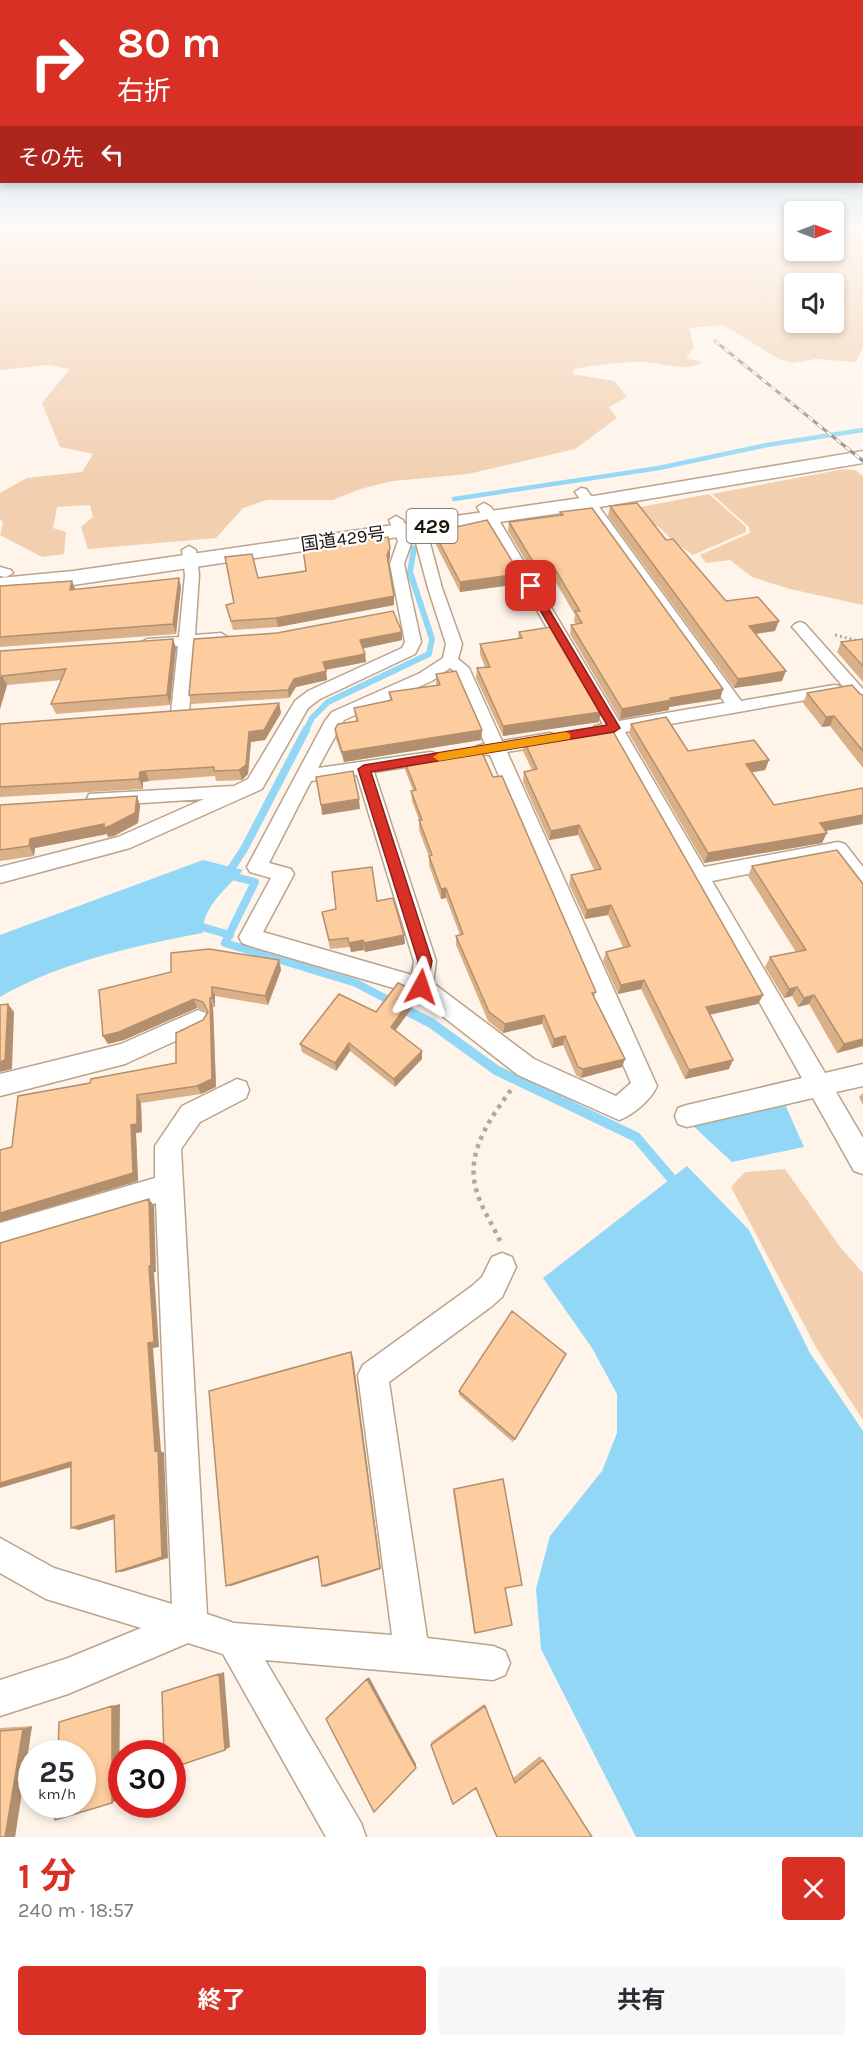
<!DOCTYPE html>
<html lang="ja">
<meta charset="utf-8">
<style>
body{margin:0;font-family:Karla,"Noto Sans JP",sans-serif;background:#f7f7f7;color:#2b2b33;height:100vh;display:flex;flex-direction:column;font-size:22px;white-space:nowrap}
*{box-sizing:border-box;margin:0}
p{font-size:20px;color:#7c7c81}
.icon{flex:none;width:33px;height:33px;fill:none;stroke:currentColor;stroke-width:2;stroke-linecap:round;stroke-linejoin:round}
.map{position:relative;height:1837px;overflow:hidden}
.drawer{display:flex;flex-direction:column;background:#fff;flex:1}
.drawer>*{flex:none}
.top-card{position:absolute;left:0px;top:0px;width:864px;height:183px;box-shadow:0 3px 9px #0003;background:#d93025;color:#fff;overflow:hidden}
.needle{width:39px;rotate:90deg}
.buttons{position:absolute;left:784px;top:201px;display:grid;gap:12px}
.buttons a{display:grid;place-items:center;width:60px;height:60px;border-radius:6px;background:#fff;box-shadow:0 3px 9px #0003;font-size:30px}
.speed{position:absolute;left:18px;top:1740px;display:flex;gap:12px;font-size:30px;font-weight:700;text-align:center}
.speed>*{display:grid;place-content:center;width:78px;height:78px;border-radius:50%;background:#fff;box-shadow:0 3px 9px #0003;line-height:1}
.speed small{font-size:15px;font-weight:400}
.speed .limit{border:9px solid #d22;background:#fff;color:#111}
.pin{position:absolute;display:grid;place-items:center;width:51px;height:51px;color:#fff;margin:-26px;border-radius:12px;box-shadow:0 3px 9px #0006}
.me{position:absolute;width:66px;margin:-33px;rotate:5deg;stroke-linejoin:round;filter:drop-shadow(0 0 4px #0008)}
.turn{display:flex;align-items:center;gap:21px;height:126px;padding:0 18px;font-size:27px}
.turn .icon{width:78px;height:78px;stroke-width:2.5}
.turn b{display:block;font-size:42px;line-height:51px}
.then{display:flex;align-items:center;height:57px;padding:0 18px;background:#0003;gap:12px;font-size:22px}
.round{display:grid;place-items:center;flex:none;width:63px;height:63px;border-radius:6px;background:#f7f7f7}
.head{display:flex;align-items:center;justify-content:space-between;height:102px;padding:0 18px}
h1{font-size:36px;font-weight:700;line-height:45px;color:#d93025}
.action{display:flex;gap:12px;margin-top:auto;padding:12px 18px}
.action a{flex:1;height:69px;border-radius:6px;background:#d93025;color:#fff;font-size:24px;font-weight:700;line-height:69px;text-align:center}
.action a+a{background:#f7f7f7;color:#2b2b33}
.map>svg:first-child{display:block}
</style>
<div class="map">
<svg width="863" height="1837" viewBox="0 0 863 1837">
<rect width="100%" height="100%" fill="#fef4ea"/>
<path fill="#f1cfaf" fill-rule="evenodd" d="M0,226H795V250H834V226H863V347L856,362L815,359L793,363L779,359L723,325L689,328L694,348L686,358L703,362C684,373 661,362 640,362C618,362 596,365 574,369L573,374L614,381L627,397L609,407L617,418L575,449L468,474L393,481L360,489L333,500H267L243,508L216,538L88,549L81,527L93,517L90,505L57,507L53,528L66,532L64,554L42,557L0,535L3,522L0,519V493L27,478L82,472L93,454L60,447L42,403L70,369L48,365L0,370ZM795,284H834V322H795Z
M844,469L855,470L863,476V605L790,589L752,577L730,560L706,563L700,555L750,533L749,527L712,494Z
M709,494L746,527V532L693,555L674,542L658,526H650L635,508Z
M785,1169L840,1247L863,1273V1420L817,1349L731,1187L745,1172Z"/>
<path fill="#92d8f6" d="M203,860L243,870C226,889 202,907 203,933C137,945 58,963 0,997V935Z
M784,1102L804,1147L732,1162L692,1125Z
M687,1166L749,1230L810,1353L863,1431V1837H636L541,1649L536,1589L550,1536L602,1471L617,1433V1394L592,1348L543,1278Z"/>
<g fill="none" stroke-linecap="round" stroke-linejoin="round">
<path stroke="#92d8f6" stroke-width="4.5" d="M454,499L659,468L767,445L863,430"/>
<path stroke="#92d8f6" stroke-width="6" d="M305,732L312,718L328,702L429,654L432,639L410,572L414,548"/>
<path stroke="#92d8f6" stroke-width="8" d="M227,875L244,849L306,730
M228,875L255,882L225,943L356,983L405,1009
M192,924L230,935"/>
<path stroke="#92d8f6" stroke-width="10" d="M402,1008L431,1023L496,1070L636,1137L677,1185"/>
<defs>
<path id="minor" d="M581,488L586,489L741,701L834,685L840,686L842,690L840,694L834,695L625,732L704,867L838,842L845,844L863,867V890L856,887L833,857L712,881L825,1073L863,1064V1086L836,1092L863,1138V1174L854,1171L813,1098L687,1127L678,1124L675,1116L678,1108L687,1105L802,1078L609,734H595L592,730L595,726L603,724L477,507L484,503L491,507L619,721L725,703L575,492Z
M416,513L423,517L442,588L462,644L458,659L469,668L502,741L550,733L556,735L559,739L556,743L550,745L507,752L657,1086C651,1100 633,1115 619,1120L518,1075L414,994L250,946L242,943L239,937L271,878L250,872L247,867L325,721L332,712L420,673L443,658L446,644L428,588L409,517ZM450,668L454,671L485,744L477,746L474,750L477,754L490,755L631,1083L616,1096L534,1059L433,983L436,961L374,772L437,762L440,758L437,754L431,752L318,768L344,720L432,681ZM357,775L414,961L412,975L263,932L294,874L291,869L269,863L311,781Z
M396,516L403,520L412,541L404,564L421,642L415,654L320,699L308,708L262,789L130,848L0,883V867L118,837L204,799L96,806L89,804L87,799L89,794L234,786L248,779L295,701L308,691L402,648L405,642L390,564L398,541L389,520Z
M189,546L196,550L199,575L195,635L221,633L229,638L221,643L194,645L189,713L186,717H174L171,713L178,646L147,649L139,644L147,639L179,637L185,575L182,550Z
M0,567L11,570L13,573L6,577L0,576Z
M800,622L805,624L863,689V704L857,703L795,630L792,627L795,624Z
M198,1010L206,1013L209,1020L206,1027L125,1064L0,1096V1074L121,1044Z
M237,1079L246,1082L249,1090L246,1098L200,1122L181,1149L207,1614L234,1623L392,1635L358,1375L363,1365L472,1286L482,1277L492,1257L502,1253L512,1257L516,1267L502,1297L492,1306L389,1382L427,1638L493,1646L505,1651L510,1663L505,1675L493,1680L265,1660L361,1823L366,1837H326L223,1654L188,1643L68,1694L0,1716V1680L68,1658L141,1628L46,1599L0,1573V1538L54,1568L172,1604L156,1203L0,1249V1223L155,1178V1146L182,1106Z"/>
<path id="trunk" d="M863,451V463L588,509L73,585L0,592V578L73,571L588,497Z"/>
</defs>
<use href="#minor" stroke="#bba38c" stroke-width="3"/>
<use href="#trunk" stroke="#bba38c" stroke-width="3"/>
<path stroke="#b1a89e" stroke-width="3" stroke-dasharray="2 3" stroke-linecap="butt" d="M835,635L863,642"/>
<path stroke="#b1a89e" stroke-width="4.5" stroke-dasharray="4 5" stroke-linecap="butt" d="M500,1241C492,1223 479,1205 475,1185C467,1148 493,1115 513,1087"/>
<use href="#minor" fill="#fff" fill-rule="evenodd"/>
<use href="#trunk" fill="#fff" fill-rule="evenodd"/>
<defs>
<path id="rail" d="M715,341L863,461"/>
</defs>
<use href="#rail" stroke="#91877e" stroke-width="3"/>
<use href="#rail" stroke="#fff" stroke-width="2" stroke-dasharray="6" stroke-linecap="butt"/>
</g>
<path fill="#dab089" d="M610,506L666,540L726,601L775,631L756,634L782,681L734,688L608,516Z
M560,512L723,689L720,699L669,707V710L620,719L570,634L571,625L576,624L574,621L575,615L554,579L538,581L508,531L509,522L560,516Z
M434,532L519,584L460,592L434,541Z
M390,548V557L388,562L394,596V605L278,627L233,630L226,605L234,603L258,578L306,571Z
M0,586L75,589L181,587L176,634L0,647Z
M519,632L601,712L599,722L503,736L476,678L477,668L485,667L480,654V644L518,639Z
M277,633L402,640L363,648L366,662L326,670L327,680L296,687L289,698L191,704L189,695Z
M173,639L176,648L170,705L56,714L51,704L62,680L7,685L0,709V651Z
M863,639V682L837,652L841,642Z
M436,674L482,730L481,740L344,762L336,739L335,729L356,721L354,708L390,700L389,692L436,685Z
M807,693L863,695V768L830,726L822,727L803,703Z
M279,703L281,713L265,740L251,742L248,774L242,780L216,781L215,776L149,781L143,782V789L0,797V724Z
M631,724L688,751L769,760L765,770L751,772L774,805L863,788V825L862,824L825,831L822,843L704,863L629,734Z
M524,741L763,995L758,1004L710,1015L729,1069L685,1079L641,989L618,994L603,961L606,952L623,947L608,915L585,919L569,884L571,875L594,870L578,835L549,840L523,782L524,772L532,770L523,751Z
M404,760L596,992L594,997L625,1059L622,1067L581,1078L576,1075L563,1045L552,1048L542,1024L503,1033L488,1021L456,945V936L460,935L446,898L441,899L429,865V857L419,830V820L412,801L411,791L413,790L405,770Z
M137,796L140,806L138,823L114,836L108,837L107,834L35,848L34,856L0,861V805Z
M752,866L863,884V1046L837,1053L809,1004L798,1007L792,996L784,998L765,967L770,957L796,952L748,876Z
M377,901L404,935L405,944L365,952L364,950L351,952L350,947L330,949L322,912Z
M279,960L281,970L268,1005L215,996V1007H213L216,1087L201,1094L141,1103L142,1132L136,1133L138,1181L0,1222V1150L12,1147L90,1083L176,1063L203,1020L207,1012V1011L197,1008L124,1040L108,1044L103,1036L99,990Z
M418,1000L395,1030L422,1059L395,1087L350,1051L336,1071L302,1052L300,1044L376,1012Z
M863,1093V1105L859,1097Z
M566,1354L513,1442L459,1395V1391Z
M454,1489L505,1588L475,1633L474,1632L453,1491Z
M484,1704L513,1778L540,1756L592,1837L476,1788L431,1745V1742Z
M32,1726L15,1837H0V1728Z"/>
<path fill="#b2906f" d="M390,548V557L388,564L387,555Z
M555,569L554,579L538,581L539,572Z
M520,574L519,584L460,592V582Z
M179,578L181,587L176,634L173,624Z
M72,581L76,591L70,590Z
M394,596V605L278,627L276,618Z
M779,621L775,631L746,635L749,626Z
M402,632V640L361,649L360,640Z
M173,639L176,648L170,705L167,695Z
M365,654L366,662L324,670L323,662Z
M326,671L327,680L296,687L289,698L288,690L294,679Z
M786,671L782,681L734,688L738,679Z
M2,676L7,685L0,709V683Z
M723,689L720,699L669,707V710L620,719L622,709L670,698Z
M279,703L281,713L265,740L251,742L248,774L242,780L239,770L249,732Z
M601,712L599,722L503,736V726Z
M834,716L830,726L822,727L826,717Z
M482,730L481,740L344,762L342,752Z
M769,760L765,770L742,774L746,764Z
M146,771L149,781L143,782V789L139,779L140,772Z
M137,796L140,806L138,823L114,836L108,837L107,834L35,848L34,856L29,846L30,839Z
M359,799L360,809L322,815L321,805Z
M863,815L862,824L815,833L820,823Z
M579,825L578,835L549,840L551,831Z
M827,833L822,843L704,863L708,853Z
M446,888V898L441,899V889Z
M611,905L608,915L585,919L587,910Z
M404,935L405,944L365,952L364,943Z
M363,940L364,950L351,952L349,943Z
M279,960L281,970L268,1005L265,996Z
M644,980L641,989L618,994L621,985Z
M212,987L215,996V1007L212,998Z
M797,987L792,996L784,998L789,989Z
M417,991L418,1000L392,1035L391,1027Z
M763,995L758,1004L702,1016L706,1007Z
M814,995L809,1004L798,1007L804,998Z
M210,998L213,1007L216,1087L201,1094L197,1086Z
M194,999L197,1008L124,1040L108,1044L103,1036Z
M8,1004L14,1012L12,1069L0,1072V1062Z
M544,1015L542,1024L503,1033L505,1024Z
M565,1036L563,1045L552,1048L554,1039Z
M863,1039V1046L837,1053L844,1044Z
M349,1043L350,1051L336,1071L335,1063Z
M422,1051V1059L395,1087L394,1079Z
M625,1059L622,1067L581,1078L583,1069Z
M733,1060L729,1069L685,1079L689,1070Z
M137,1095L141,1103L142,1132L136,1133L138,1181L0,1222V1213L131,1125Z
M149,1199L154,1206L156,1272H154L159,1347L153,1348L161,1451L164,1453L168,1558L122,1572H116L155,1451L148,1343Z
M351,1352L353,1357L381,1569L325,1587L322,1586Z
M71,1462L78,1465L0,1488V1483Z
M114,1515L121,1517L79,1530L71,1528Z
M318,1556L320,1557L231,1586H226Z
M224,1672L230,1747L225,1750L219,1674Z
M369,1677L416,1764V1768L367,1679Z
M120,1704L119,1798L112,1803V1706Z
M32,1726L15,1837H5L23,1729Z"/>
<path fill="#fecd9f" stroke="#b2906f" stroke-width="1.5" d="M637,503L666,540L673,539L726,601L758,597L779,621L749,626L786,671L738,679L610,506Z
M592,508L723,689L670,698L671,700L622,709L571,625L582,623L575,611H580L555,569L539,572L509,522L563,515L560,512Z
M487,520L520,574L460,582L434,532Z
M388,537L390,548L387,555L394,596L276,618L231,621L226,605L234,603L225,557L252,554L258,578L306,571L303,549Z
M179,578L173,624L0,637V586L72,581L70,590Z
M393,611L402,632L360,640L365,654L323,662L326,671L294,679L288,690L189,695L194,639L277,633Z
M551,627L601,712L503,726L477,668L490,667L480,644L522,638L519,632Z
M173,639L167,695L51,704L66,669L2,676L0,683V651Z
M863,639V666L841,642Z
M456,671L482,730L342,752L335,729L338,724L358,721L354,708L392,700L389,692L440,685L436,674Z
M852,685L860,694L863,695V751L834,716L826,717L807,693Z
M279,703L264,730L249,732L246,765L239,770L214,771V767L146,771L140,772L139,779L0,787V724Z
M666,717L688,751L754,740L769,760L746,764L774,805L863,788V815L820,823L827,833L708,853L631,724Z
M610,726L763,995L706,1007L733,1060L689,1070L644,980L621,985L606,952L630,946L611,905L587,910L571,875L601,869L579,825L551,831L524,772L537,769L524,741Z
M480,748L493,777L502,776L596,992L592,993L625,1059L583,1069L578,1067L565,1036L554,1039L544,1015L505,1024L489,1012L456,936L463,934L446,888L441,889L429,856L432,855L419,820H422L411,791L416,790L404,760Z
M353,771L359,799L321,805L316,777Z
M137,796L135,813L110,826L104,828V824L30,839L29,846L0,850V805Z
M837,850L863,884V1039L844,1044L814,995L804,998L797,987L789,989L770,957L806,950L752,866Z
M372,867L377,901L393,898L404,935L364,943L363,940L349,943L348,938L329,940L322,912L336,909L332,872Z
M209,949L279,960L265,996L212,987V998H210L212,1079L197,1086L137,1095V1124L131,1125L133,1173L0,1213V1150L12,1147L18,1096L90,1083L91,1079L176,1063V1033L203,1020L208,1012L203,1002L194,999L119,1032L103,1036L99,990L171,972V953Z
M398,983L417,991L391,1027L422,1051L394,1079L349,1043L335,1063L300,1044L339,994L376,1012Z
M8,1004L5,1060L0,1062V1005Z
M149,1199L151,1266H149L154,1342L148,1343L155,1451L158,1450L162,1557L116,1572L114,1515L71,1528V1462L0,1483V1243Z
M512,1311L566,1354L515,1439L459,1391Z
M351,1352L380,1568L322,1586L318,1556L226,1586L209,1391Z
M503,1479L522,1585L505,1588L512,1625L475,1633L454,1489Z
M219,1674L225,1750L172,1768V1754H164L162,1692Z
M367,1679L416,1768L374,1812L326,1719Z
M112,1706V1803L55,1820L56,1804H82V1754H58L59,1722Z
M485,1706L515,1783L543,1760L592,1837H497L476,1788L453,1804L431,1745Z
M23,1729L5,1837H0V1731Z"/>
<linearGradient id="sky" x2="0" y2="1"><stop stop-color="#85c2ee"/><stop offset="0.47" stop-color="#fffaf6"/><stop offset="1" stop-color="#fffaf6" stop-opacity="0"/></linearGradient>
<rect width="863" height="483" fill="url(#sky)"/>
<path fill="#d93025" stroke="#8d1f18" stroke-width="1.5" d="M531,583L535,586L620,728L614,732L371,772L432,961L426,991H416L414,987L418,961L358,769L364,765L607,725L526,586Z"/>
<path fill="#f59e0b" d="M566,732L570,734V739L439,761L433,757L439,753Z"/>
<g text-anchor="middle" stroke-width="4.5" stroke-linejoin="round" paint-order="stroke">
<g font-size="18" fill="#1d140c" stroke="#fff">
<text transform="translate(343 539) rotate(-8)" y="6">国道429号</text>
</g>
<rect fill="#fff" stroke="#615a55" stroke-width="1.5" x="406.5" y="509" width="51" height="34" rx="4.5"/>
<g font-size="20" font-weight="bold" fill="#1d140c">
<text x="432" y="533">429</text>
</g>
</g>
</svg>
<div class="buttons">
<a><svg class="needle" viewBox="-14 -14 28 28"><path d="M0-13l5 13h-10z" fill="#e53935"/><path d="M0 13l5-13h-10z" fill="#7c7c81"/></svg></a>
<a><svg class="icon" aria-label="sound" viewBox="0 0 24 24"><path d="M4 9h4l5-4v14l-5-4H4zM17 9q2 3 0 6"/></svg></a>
</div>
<div class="speed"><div>25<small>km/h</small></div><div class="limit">30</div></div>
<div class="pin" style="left:531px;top:586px;background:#d93025"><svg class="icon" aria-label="arrive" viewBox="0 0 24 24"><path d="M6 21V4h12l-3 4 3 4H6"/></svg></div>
<svg class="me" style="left:421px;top:987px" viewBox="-20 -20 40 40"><path d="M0-17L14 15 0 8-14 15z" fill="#d93025" stroke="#fff" stroke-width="4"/></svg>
<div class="top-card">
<div class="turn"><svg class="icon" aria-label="right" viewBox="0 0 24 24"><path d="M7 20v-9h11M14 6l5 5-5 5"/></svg><div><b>80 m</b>右折</div></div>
<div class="then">その先<svg class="icon" aria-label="left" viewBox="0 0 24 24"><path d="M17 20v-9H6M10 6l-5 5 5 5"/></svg></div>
</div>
</div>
<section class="drawer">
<div class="head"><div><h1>1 分</h1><p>240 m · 18:57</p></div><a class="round" style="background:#d93025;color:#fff"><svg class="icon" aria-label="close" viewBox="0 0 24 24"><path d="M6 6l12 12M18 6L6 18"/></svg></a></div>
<div class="action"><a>終了</a><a>共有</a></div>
</section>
